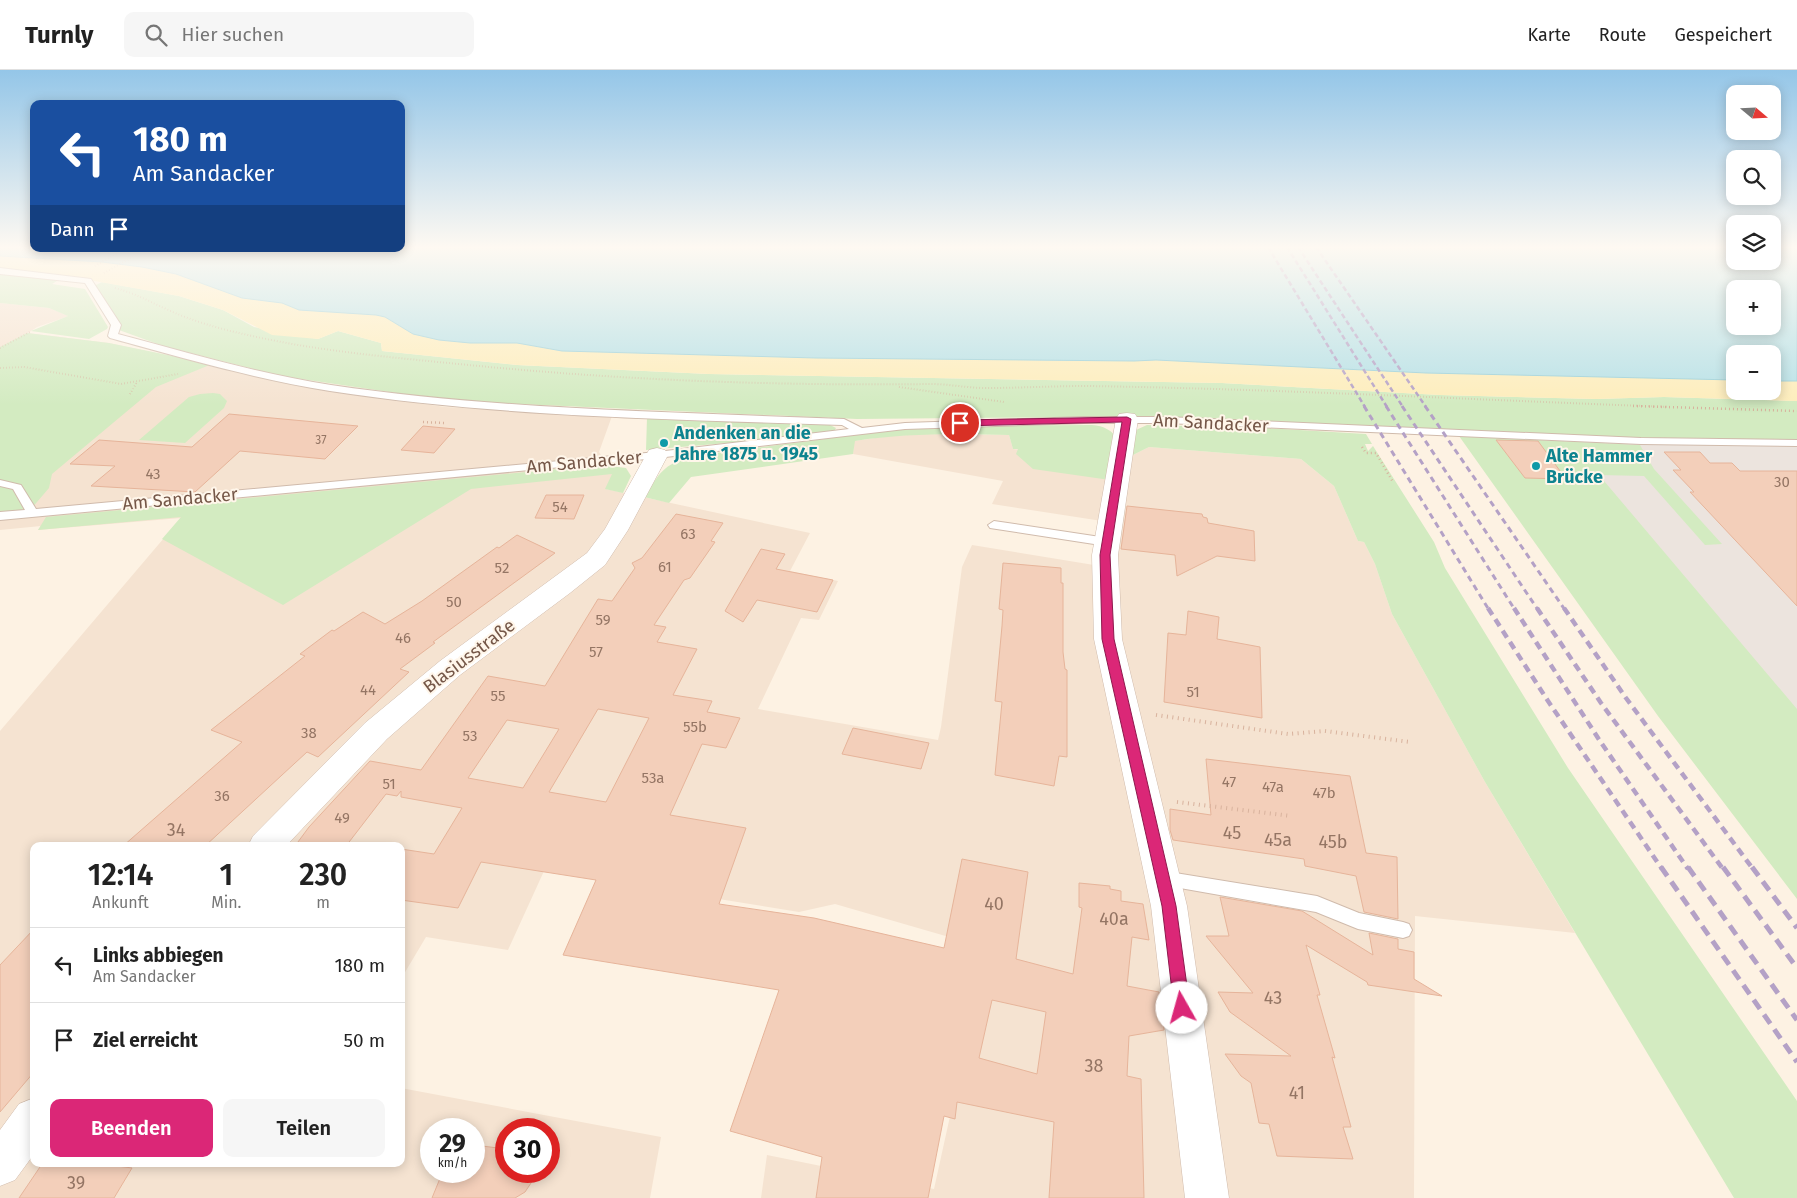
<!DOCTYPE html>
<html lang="de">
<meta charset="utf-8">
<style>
body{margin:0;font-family:"Fira Sans",sans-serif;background:#f6f6f6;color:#222;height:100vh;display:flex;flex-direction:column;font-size:19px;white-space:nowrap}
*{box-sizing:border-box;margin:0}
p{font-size:16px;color:#767676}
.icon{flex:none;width:28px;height:28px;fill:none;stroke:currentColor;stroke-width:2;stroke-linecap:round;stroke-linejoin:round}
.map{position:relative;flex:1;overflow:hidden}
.panel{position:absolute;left:30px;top:772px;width:375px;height:325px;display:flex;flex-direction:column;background:#fff;border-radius:10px;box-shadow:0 2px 12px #0003}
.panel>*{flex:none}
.hud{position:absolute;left:30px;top:30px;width:375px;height:152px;border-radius:10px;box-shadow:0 2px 12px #0003;background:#1a4fa0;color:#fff;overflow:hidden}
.needle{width:32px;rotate:109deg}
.controls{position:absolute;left:1726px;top:15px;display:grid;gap:10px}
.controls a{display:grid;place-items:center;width:55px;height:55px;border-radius:10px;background:#fff;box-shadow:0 2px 12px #0003;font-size:25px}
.speed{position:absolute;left:420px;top:1048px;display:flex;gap:10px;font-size:25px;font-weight:700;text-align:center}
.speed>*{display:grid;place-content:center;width:65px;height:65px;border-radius:50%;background:#fff;box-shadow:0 2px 12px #0003;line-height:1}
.speed small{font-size:12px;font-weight:400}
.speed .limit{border:8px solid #d22;background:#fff;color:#111}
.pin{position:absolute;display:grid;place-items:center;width:42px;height:42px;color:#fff;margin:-21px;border:2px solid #fff;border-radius:50%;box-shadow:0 1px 5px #0007}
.me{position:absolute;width:55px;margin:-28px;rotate:353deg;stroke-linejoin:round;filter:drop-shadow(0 0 4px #0008)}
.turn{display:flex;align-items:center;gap:18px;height:105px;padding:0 20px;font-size:22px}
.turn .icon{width:65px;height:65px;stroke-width:2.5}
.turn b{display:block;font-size:35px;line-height:42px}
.then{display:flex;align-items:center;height:48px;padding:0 20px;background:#0003;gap:10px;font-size:19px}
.eta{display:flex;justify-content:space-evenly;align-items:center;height:85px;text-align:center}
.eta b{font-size:30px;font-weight:600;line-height:35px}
.cta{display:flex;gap:10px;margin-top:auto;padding:10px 20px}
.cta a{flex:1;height:58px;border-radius:10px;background:#db2777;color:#fff;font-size:20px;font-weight:600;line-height:58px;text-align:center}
.cta a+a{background:#f6f6f6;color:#222}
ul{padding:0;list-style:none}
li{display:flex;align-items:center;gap:15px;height:75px;padding:0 20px;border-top:1px solid #e0e0e0}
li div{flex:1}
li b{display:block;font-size:19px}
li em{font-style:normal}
header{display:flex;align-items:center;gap:30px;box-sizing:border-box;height:70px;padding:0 25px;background:#fff;border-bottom:1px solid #e0e0e0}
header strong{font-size:24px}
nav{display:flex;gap:28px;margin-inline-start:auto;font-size:18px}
.search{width:350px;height:45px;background:#f6f6f6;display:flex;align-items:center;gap:12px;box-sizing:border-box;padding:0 18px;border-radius:10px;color:#767676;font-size:19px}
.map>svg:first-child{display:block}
</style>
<header>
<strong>Turnly</strong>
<div class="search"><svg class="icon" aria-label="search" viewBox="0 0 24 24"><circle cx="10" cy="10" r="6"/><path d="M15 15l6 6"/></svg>Hier suchen</div>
<nav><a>Karte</a><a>Route</a><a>Gespeichert</a></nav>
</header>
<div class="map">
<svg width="1797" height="1128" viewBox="0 0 1797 1128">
<rect width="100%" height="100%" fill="#fdf2e3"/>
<path fill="#f5e3d1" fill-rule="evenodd" d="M0,233L49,238L69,246L37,257L28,263L109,273L327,320L445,337L612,346L599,382L613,404L606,419L810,463L790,501L838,511L819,550L801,548L758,639L938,670L941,657L962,497L972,475L1094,495L1102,451L992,434L1003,411L853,384L854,371L890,366L925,364L1009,365L1013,379L1127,388L1149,377L1301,389L1334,416L1358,471L1364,472L1375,494L1392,544L1485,712L1575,863L1415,846L1414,1128H761L767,1085L934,1119L987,878L835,834L799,842L544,801L508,880L426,867L401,909V776H34V1094H401V1018L661,1067L650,1128H0V661L181,448L38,460L41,456L0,460ZM431,1059H474V1101H431ZM506,1059H549V1101H506Z"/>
<path fill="#ece4de" d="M1567,371L1797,374V646Z"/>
<path fill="#d3ebc1" d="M0,203L48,208L57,211L52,214L85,219L108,257L107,259L89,269L31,261L68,246L49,238L0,233Z
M102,212L179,226L223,240L254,257L318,269L338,261L381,273L382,281L517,295L709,304L1222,313L1440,325L1596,329L1664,327L1797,331V372L1640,370L1365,358L1161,346L857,349L450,331L281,306L163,276L119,260L94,216Z
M27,263L109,273L212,294L156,317L52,404L49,418L31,439L0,442V277Z
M213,323L220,324L227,331L224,338L185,373L139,370L189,327L200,324Z
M647,348L828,354L836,358L833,363L829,364L646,380Z
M1092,355C1104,356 1112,360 1118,370L1110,410L1033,399L1016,384L1018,379H1013L1009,365C957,364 906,363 855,371L853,384L691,407L669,433L644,427C660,403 662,395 692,386L887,361L945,356Z
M1147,355L1266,358L1366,364L1372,374H1365L1368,381L1373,376L1434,472L1445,498L1568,698L1797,1031V1128H1734L1485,712L1392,544L1375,494L1364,472L1358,471L1334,416L1301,389L1149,377L1127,388L1136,360Z
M1459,366L1640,375L1654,399L1722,474L1705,475L1644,406L1599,405L1797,639V829L1658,646Z
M601,395L626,398L631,406L623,423L605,419L612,404L471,419L283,535L162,469L181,447L38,460L46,447Z"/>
<path fill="#fdedbc" d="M0,186L102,192L142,197L176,204L242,228L282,233L299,240L376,245L385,247L413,264L439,270L470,273H517L562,281L816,288L1134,291L1156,290L1426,303L1735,310V321H1772L1773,311H1797V331L1664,327L1596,329L1440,325L1222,313L709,304L517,295L382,281L381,273L338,261L318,269L272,265L223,240L179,226L83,209L0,200Z"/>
<path fill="#b7e1e7" stroke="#9dd1d9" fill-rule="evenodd" d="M0,177H34V179H401V177H1735V191H1772L1773,177H1797V311H1773L1772,284H1735V310L1426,303L1156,290L1134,291L816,288L562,281L517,273H470L439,270L413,264L385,247L376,245L299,240L282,233L242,228L176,204L142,197L102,192L0,186ZM1735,219H1772V256H1735Z"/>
<path fill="#f3cfba" stroke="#e6b49a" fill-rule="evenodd" d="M229,344L358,356L325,389L240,381L195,422L91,416L115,396L70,394L99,370L192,377Z
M423,356L455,359L434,383L401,380Z
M1496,370L1538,371L1566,409L1525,408Z
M1664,382H1700L1710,393H1732L1740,401H1797V536L1690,422H1694L1673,400H1681Z
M546,425H584L574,449L535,448Z
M1127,436L1202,444L1203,447L1207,448L1208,453L1254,461L1255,491L1217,486L1177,506L1175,485L1121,479Z
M676,444L723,453L711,471L715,472L690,508L684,510L654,555L666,557L657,572L697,579L673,625L712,631L707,642L740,648L726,678L702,674L670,745L746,758L719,834L814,848L944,878L962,789L1028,802L1016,889L1073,904L1082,838L1079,837V813L1110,816V819L1121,821V831L1143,834L1149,870L1132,867L1127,916L1159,922L1164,960L1129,966L1127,1006L1141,1009L1144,1128H1049L1054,1052L957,1032L955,1049L944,1046L928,1128H816L822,1087L730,1061L779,920L563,885L596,810L481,792L458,838L401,830V779L434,784L462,738L401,727V721L397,726L386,724L346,776H295L309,757L370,691L421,700L488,606L545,616L598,529L612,531L635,498L632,493L642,488ZM598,639L649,648L606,732L549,722ZM507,650L559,659L523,718L468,708ZM992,930L1046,942L1037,1004L979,988Z
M517,465L555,483L433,572L435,573L400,599L409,602L318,687L307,682L205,776H123L242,672L211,660L305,586L300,584L332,560L334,561L363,542L385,554L422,531L497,477L499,478Z
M761,479L785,484L776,499L833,510L817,542L757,530L743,552L725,541Z
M1003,493L1061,498V513H1063V582L1065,599L1067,600V687L1059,686L1054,716L995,705L1002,632L995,631L1002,556L1003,540L999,539Z
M1188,541L1219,547L1217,569L1260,577L1262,648L1164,632L1168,563L1186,565Z
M853,658L929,673L921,699L842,684Z
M1206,689L1350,706L1366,783L1397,787L1398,849L1364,842L1356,806L1305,796L1304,789L1173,770L1170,760V739L1211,745Z
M1220,827L1302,841L1373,885L1369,863L1398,869V879L1414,882V909L1442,926L1368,915L1367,912L1306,875L1320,925H1317L1335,988L1332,987L1351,1057H1343L1353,1089L1277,1086L1269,1054L1259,1053L1251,1013L1241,1006L1225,984L1291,986L1230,942L1218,922L1253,923L1206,866H1229Z
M34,859V1002L0,1042V895Z
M474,1075L506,1079V1101H539L525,1122L515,1128H432L443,1101H474Z
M42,1094H103L132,1098L114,1128H19Z"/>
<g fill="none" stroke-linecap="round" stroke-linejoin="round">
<defs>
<path id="lane" d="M0,198L91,209L121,255L118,264C189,283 259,304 331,315C501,340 673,342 844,349L862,358L905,353L1084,347H1166L1641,368L1797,370V376L1641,374L1166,353H1084L905,359L657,388L0,450V442L25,440L13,419L0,416V410L21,415L36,439L657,382L849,359L842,355C671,349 499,347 330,321C255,309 183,288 110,268L108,266L111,255L85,213L0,204Z
M994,451L1107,468L1113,472L1107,476L990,458L988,455Z
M1163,801L1317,826L1359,843L1403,852L1409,854L1412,860L1409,866L1403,868L1358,859L1316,842L1163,815L1157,813L1154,808L1157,803Z"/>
<path id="street" d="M1127,343L1135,344L1138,349L1118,485L1122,569L1187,836L1229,1128H1185L1151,836L1094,569L1092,485L1116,349L1119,344Z
M657,378L665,380L668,385L628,460L605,495L570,523L460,605L387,669L286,776H248L253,766L365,653L440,591L587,483L605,459L646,385L649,380Z
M34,1028V1084L15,1110L0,1116V1060L19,1034Z"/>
</defs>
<use href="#lane" stroke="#d0bbac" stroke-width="2"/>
<use href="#street" stroke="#d0bbac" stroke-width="1"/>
<path stroke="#d8b29d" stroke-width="2" stroke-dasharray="0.5 2.5" stroke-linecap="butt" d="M95,196L118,183
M104,203L136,185
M115,218C137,224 146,230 166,239C192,251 220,259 248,265C317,281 388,287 459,294C615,310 773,316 931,314C949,314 967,318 986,318C1020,318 1054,316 1088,316C1283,319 1477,330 1671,337
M0,278L30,262
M0,298L24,297L121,314L178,304
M899,317L1004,332
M130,324L137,312"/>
<path stroke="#d8b29d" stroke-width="2.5" stroke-dasharray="1 3" stroke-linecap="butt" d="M1633,336L1797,341
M423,352L444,353
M1362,377L1366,383H1376L1393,412"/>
<path stroke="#d8b29d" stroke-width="4" stroke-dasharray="1 4.5" stroke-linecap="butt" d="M1156,645L1288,664L1325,661L1410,672
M1177,732L1291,746"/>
<use href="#lane" fill="#fff" fill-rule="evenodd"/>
<use href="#street" fill="#fff" fill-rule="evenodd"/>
<path stroke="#b4a1c6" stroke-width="2.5" stroke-dasharray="5 3" stroke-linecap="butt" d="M1268,177L1365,337
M1287,177L1387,337
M1298,177L1403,337
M1316,177L1426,337"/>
<path stroke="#b4a1c6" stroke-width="3" stroke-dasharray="6 4.5" stroke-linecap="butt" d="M1364,336L1489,540
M1386,336L1515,540
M1402,336L1538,540
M1425,336L1565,540"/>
<path stroke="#b4a1c6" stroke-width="4.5" stroke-dasharray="8 5.5" stroke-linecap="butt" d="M1488,538L1548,631L1662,799
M1514,538L1600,671L1688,799
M1537,538L1601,633L1723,799
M1564,538L1626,628L1753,799"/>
<path stroke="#b4a1c6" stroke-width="5" stroke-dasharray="11 7" stroke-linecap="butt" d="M1661,797L1797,992
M1688,797L1797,950
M1723,797L1797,898
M1752,797L1797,858"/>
</g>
<linearGradient id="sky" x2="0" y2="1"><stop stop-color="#94c6e8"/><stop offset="0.53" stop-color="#fef9f2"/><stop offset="1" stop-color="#fef9f2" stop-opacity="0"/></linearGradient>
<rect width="1797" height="335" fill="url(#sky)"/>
<path fill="#db2777" stroke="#8e194d" d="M1127,347L1131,349L1110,485L1114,569L1176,836L1190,938L1188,944L1182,946L1177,944L1174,938L1162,836L1102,569L1100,485L1122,352L960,356L955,353L960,350Z"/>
<g fill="#0f9aa8" stroke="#fff6ea" stroke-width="2">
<circle cx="664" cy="373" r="5"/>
<circle cx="1536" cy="396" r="5"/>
</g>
<g text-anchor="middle" stroke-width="4" stroke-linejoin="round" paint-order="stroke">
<g font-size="12" fill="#947564">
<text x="321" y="374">37</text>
</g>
<g font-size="15" fill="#947564">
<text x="153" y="409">43</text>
<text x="1782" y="417">30</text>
<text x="560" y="442">54</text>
<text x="688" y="469">63</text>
<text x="665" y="502">61</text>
<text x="502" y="503">52</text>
<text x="454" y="537">50</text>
<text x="603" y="555">59</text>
<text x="403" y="573">46</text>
<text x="596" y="587">57</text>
<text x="368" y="625">44</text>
<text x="1193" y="627">51</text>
<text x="498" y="631">55</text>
<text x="695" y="662">55b</text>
<text x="309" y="668">38</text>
<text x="470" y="671">53</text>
<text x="653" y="713">53a</text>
<text x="1229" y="717">47</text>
<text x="389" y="719">51</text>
<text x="1273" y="722">47a</text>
<text x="1324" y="728">47b</text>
<text x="222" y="731">36</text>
<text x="342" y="753">49</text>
</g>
<g font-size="18" fill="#755748" stroke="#fff6ea">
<text transform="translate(1211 353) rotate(3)" y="6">Am Sandacker</text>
<text transform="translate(584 392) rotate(-5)" y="6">Am Sandacker</text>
<text transform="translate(180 429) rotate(-5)" y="6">Am Sandacker</text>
<text transform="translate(469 586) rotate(-37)" y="6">Blasiusstraße</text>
</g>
<g font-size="18" font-weight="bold" fill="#0d838f" stroke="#fff6ea" text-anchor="start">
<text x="674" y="369">Andenken an die<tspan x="674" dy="21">Jahre 1875 u. 1945</tspan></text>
<text x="1546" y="392">Alte Hammer<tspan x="1546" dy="21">Brücke</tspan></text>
</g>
<g font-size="18" fill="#947564">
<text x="176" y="766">34</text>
<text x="1232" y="769">45</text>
<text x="1278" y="776">45a</text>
<text x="1333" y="778">45b</text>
<text x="994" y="840">40</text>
<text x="1114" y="855">40a</text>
<text x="1273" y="934">43</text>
<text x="1094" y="1002">38</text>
<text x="1297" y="1029">41</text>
<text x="76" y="1119">39</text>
</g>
</g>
</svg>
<div class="controls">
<a><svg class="needle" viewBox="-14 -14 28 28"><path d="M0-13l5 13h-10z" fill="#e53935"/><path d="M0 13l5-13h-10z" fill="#767676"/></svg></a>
<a><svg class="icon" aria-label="search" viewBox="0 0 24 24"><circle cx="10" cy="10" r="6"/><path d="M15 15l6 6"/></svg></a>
<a><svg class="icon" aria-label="layers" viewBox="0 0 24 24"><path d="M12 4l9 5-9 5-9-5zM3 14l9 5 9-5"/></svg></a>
<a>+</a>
<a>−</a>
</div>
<div class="speed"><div>29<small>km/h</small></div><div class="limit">30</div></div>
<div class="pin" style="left:960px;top:353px;background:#d93025"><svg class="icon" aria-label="arrive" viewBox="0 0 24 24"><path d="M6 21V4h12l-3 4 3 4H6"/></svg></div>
<svg class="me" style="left:1182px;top:938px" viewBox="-20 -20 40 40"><circle r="19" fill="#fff"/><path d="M0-13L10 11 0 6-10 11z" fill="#db2777"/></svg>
<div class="hud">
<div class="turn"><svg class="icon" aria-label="left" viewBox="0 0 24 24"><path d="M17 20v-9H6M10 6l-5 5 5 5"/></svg><div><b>180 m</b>Am Sandacker</div></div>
<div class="then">Dann<svg class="icon" aria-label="arrive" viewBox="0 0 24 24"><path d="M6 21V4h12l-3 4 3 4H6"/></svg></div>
</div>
<section class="panel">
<div class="eta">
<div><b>12:14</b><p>Ankunft</p></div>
<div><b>1</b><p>Min.</p></div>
<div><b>230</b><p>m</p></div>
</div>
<ul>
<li><svg class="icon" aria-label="left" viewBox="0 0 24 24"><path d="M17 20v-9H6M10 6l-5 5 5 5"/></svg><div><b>Links abbiegen</b><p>Am Sandacker</p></div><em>180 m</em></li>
<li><svg class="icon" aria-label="arrive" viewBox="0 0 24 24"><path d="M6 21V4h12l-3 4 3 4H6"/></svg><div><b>Ziel erreicht</b></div><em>50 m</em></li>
</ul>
<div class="cta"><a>Beenden</a><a>Teilen</a></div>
</section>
</div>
